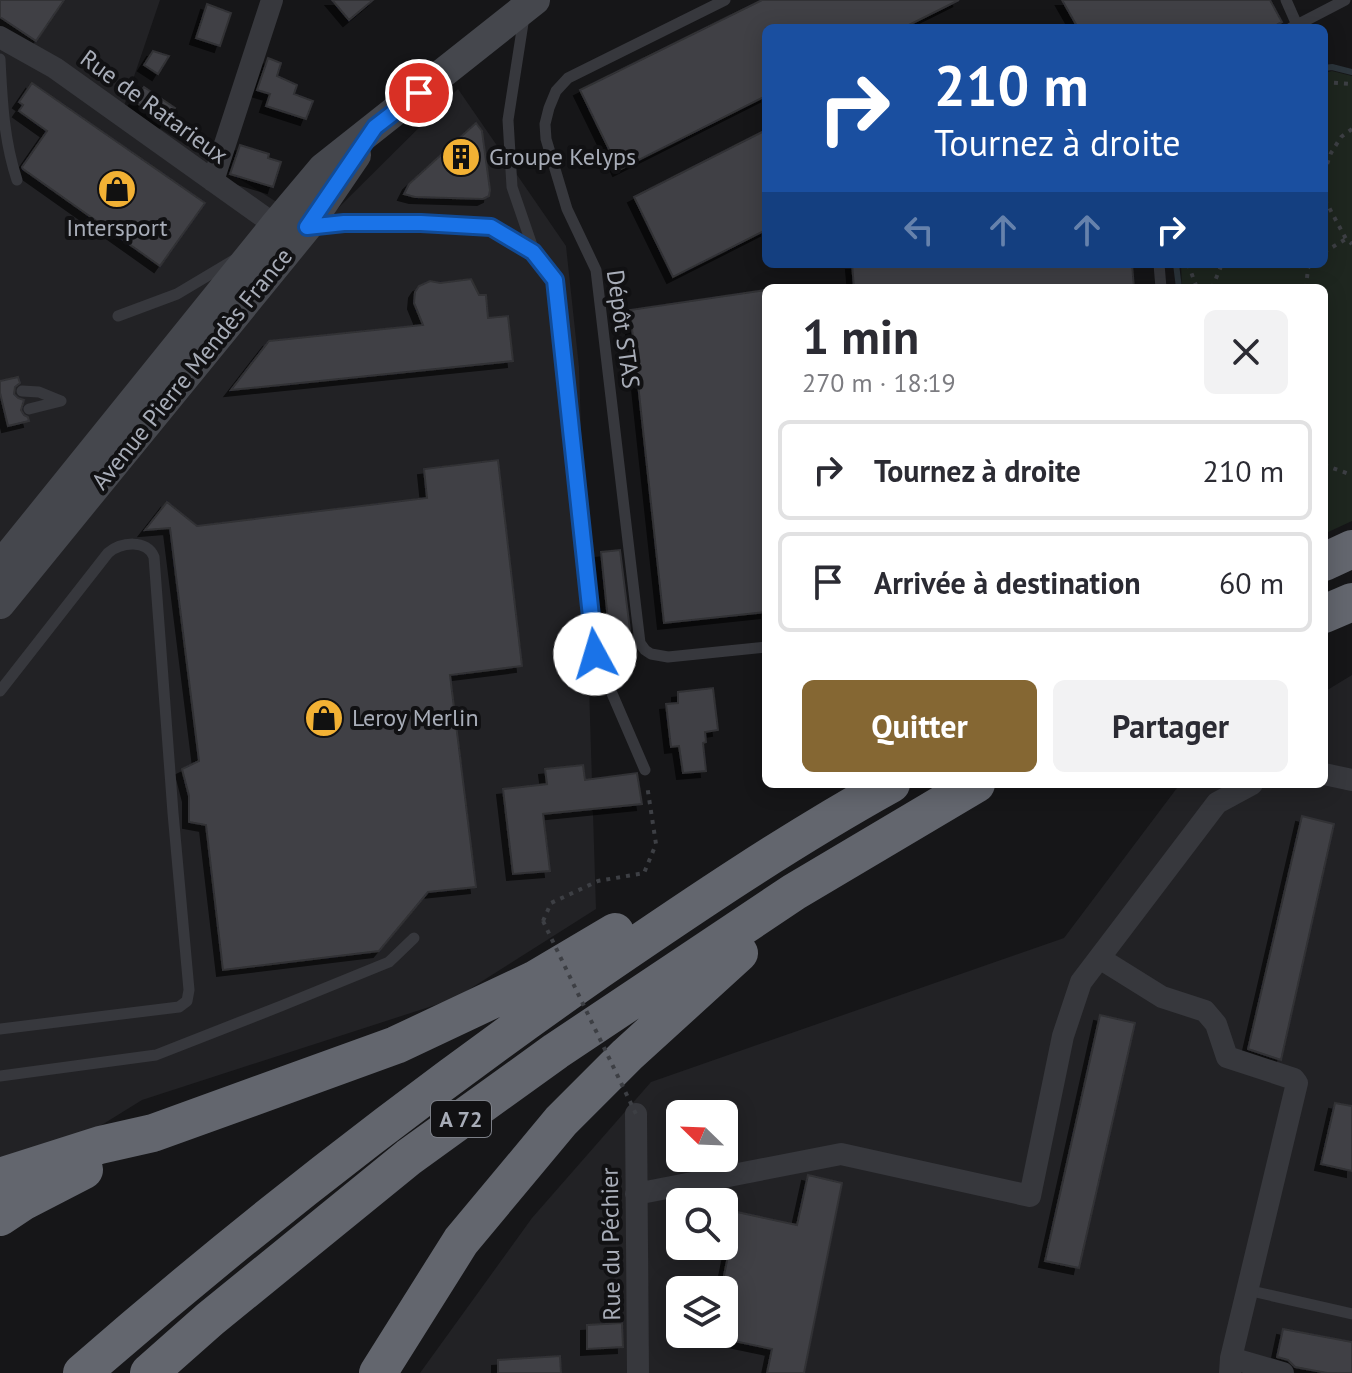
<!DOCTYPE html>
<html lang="fr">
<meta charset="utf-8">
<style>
body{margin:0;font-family:"PT Sans",sans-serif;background:#f2f2f3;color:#2b2b33;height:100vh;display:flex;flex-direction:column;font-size:30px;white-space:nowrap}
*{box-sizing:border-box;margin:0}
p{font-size:26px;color:#7c7c81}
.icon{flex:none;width:44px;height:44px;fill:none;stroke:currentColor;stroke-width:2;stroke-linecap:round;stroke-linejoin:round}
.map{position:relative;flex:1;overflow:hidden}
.side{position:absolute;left:762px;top:284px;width:566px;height:504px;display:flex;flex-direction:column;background:#fff;border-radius:12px;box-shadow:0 4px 20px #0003}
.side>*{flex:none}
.top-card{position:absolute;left:762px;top:24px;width:566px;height:244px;border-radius:12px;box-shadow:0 4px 20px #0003;background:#1a4fa0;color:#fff;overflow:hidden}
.needle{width:52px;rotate:293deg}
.tools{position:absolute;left:666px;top:1100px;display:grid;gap:16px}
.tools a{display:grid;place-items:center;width:72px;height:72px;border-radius:12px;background:#fff;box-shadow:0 4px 20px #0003;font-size:40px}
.pin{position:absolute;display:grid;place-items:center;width:68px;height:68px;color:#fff;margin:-34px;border:4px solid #fff;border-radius:50%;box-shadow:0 2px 8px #0007}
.me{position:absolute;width:88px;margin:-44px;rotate:354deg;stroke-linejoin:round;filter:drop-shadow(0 0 6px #0008)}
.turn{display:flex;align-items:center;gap:28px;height:168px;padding:0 40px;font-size:36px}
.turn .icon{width:104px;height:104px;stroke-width:2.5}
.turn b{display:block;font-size:56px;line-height:68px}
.lanes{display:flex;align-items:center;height:76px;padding:0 40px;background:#0003;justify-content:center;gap:40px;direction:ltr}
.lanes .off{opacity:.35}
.round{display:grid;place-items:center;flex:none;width:84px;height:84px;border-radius:12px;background:#f2f2f3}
.overview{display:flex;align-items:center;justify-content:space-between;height:136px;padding:0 40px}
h1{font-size:48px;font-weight:700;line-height:60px}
.button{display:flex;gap:16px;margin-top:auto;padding:16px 40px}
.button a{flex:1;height:92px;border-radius:12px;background:#856733;color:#fff;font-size:32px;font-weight:700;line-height:92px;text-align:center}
.button a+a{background:#f2f2f3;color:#2b2b33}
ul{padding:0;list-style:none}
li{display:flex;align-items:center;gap:24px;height:100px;margin:0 16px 12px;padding:0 24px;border:4px solid #e1e1e2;border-radius:12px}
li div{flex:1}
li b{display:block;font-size:30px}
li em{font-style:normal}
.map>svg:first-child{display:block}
</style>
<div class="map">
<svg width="1352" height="1373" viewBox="0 0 1352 1373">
<defs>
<filter id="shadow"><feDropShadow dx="-6" dy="6" stdDeviation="0" flood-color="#0009"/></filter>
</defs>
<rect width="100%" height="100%" fill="#161618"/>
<path fill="#222225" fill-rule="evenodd" d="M0,0H160L124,106L318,228L458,89L566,246L579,367L596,909L454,999L142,1100L0,1188Z
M1352,675V1373H420L532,1218L651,1082L1064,938L1180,784H1324V692ZM680,1114H724V1158H680ZM680,1202H724V1246H680ZM680,1290H724V1334H680Z"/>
<path fill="#1e261f" d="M1332,71L1352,76V521L1324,534V288H1182L1181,264H1324V73Z"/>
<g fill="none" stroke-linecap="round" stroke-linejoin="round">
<path stroke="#2c353c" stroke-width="6" d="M1324,68L1332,67L1352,72
M1176,264L1179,288"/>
</g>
<path fill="#404145" stroke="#303034" stroke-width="2" filter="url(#shadow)" d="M0,0H64L36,41L0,17Z
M332,0H373L349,20Z
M762,0H959L903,28H766V96L619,170L580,90Z
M1062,0H1270L1282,22L1271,28H1078Z
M207,4L231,13L220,46L196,38Z
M153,51L169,56L158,74L144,65Z
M268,58L281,63L277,76L297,85L294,94L313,101L306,119L266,106L270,94L257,90Z
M32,83L205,203L160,266L23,169L22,167L47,131L19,111L23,105L19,102Z
M144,87L175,108L165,122L134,101Z
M476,123L482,131L490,190L489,196L483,199L415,197L404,194L409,184Z
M766,130V230L673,277L634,197Z
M240,145L269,154L268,158L281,162L273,187L230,174Z
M852,264H1132L1134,288H854Z
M471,279L479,295H486L488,318L508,316L513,361L231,390L269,341L423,325L414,303L415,292L419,286L430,281L440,283Z
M766,290V612L664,623L630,310Z
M18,377L20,383L15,387L14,394L18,398L24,400L21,410L24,415L28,417L29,421L8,426L0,393V381Z
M498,460L522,666L450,675L476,887L428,892L379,951L223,970L206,825L189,822V796L182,769L199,761L170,528L145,530L167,502L197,526L427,498L424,469Z
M620,550L631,638L610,640L601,552Z
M713,688L718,730L705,732L706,742L703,743L706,771L683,773L679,746L671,747L666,704L678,703V692Z
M583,765L585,780L637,773L642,804L543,814L550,871L513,874L503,789L547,784L545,769Z
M1302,816L1334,824L1281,1060L1248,1049Z
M1100,1015L1135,1023L1079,1268L1045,1261Z
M1335,1103L1352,1106V1171L1321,1164Z
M808,1175L842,1183L804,1373H767L772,1349L724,1339V1290H721L737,1212L797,1225Z
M622,1323L623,1347L587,1349V1325Z
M1283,1329L1352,1342V1373H1327L1295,1367L1288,1360L1277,1357Z
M560,1356L561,1373H498V1360Z"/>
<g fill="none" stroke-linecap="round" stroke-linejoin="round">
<path stroke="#3d3f44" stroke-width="4" stroke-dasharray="4 6" stroke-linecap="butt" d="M1324,82L1352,84
M1352,129L1341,137L1331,153L1325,170V200L1346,239L1352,244
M1324,252L1346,239
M1188,264L1197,288
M1212,288L1222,264
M1306,288L1308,268L1311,264
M1324,465L1352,475
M543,921L551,903L598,881L644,873L656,844L647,785"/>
<path stroke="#37383d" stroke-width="11" d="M725,0L568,78L556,91L549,108L545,124L546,139L567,209L596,270L640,643L645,650L651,654L668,657L766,647
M1286,0L1297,25L1291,28
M524,17L508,120L512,187L535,254
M1297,25L1345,0
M0,59C2,101 4,141 17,180
M311,227L344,223H421L491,227L533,252L555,280L595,654L645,770
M1159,264L1161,288
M118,316L177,294L234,260
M22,391L39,392L61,401
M29,409L61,401
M0,691L108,553C121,542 147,539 154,557L173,813L189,990L187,1001L179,1007L0,1029
M0,1076L156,1055L281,1006L389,962L414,938
M1247,1290L1352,1314"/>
<path stroke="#37383d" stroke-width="22" d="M0,37L55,68L275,225
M213,181L272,0
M1324,774L1352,780
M1101,959L1162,997L1205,1011L1216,1024L1227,1057L1294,1079L1297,1083L1231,1358L1230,1373
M636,1114L638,1373
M636,1194L841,1154L1030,1196L1063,1036L1081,982L1217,803L1252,784
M1231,1358L1283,1373"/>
<path stroke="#45474d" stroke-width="30" d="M0,566L275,225L323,168L535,0
M0,604L307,227L356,155"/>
<path stroke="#63666e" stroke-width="38" d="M1324,562L1352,549
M1324,614L1352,602
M0,1177L100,1145L153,1133L396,1045L534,980L615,932
M0,1217L24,1201L84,1170
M82,1373C247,1229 420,1095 599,970C694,905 790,840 891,784
M149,1373L210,1319L409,1157L556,1051L794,892L976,784
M378,1373L461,1241L561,1121L627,1055L739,953"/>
<path stroke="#3d3f44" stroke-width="4" stroke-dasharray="4 6" stroke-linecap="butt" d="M543,921L636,1114"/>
</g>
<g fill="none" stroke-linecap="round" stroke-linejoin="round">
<defs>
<path id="route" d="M419,93L375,127L307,227L344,223H421L491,227L533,252L555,280L595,654"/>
</defs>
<use href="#route" stroke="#114b97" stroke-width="20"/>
<use href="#route" stroke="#1a73e8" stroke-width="14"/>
</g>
<defs>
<symbol id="building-disc" viewBox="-11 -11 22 22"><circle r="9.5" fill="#f2b134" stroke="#111113"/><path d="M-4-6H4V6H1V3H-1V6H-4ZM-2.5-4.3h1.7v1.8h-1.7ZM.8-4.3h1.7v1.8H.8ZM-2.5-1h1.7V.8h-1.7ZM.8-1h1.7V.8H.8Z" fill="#111"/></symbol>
<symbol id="shop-disc" viewBox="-11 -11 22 22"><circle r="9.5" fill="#f2b134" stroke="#111113"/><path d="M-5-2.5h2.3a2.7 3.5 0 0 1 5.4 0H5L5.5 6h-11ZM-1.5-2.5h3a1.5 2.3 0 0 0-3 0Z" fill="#111"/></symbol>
</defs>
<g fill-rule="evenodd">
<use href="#building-disc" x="439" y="135" width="44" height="44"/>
<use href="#shop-disc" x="95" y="167" width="44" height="44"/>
<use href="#shop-disc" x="302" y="696" width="44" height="44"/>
</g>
<g text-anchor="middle" stroke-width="8" stroke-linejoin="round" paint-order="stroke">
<rect fill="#111113" stroke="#7b7e86" stroke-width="2" x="431" y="1101" width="60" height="36" rx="6"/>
<g font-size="22" font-weight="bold" fill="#a8adb8">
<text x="461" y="1127">A 72</text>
</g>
<g font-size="24" fill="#a8adb8" stroke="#111113">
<text transform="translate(154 107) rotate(36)" y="8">Rue de Ratarieux</text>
<text transform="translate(623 329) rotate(82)" y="8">Dépôt STAS</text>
<text transform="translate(192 369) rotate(-51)" y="8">Avenue Pierre Mendès France</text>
<text transform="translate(611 1244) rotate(-91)" y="8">Rue du Péchier</text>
</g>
<g font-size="24" fill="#a8adb8" stroke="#111113" text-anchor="start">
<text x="489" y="165">Groupe Kelyps</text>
<text x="117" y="236" text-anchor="middle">Intersport</text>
<text x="352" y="726">Leroy Merlin</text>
</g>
</g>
</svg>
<div class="tools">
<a><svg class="needle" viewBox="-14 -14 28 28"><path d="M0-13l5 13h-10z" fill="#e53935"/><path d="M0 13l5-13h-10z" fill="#7c7c81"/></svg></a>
<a><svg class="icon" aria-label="search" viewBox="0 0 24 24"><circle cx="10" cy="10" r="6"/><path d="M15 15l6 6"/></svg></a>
<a><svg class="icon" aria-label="layers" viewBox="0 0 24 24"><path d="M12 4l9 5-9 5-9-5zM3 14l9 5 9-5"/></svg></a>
</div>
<div class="pin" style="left:419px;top:93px;background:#d93025"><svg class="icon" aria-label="arrive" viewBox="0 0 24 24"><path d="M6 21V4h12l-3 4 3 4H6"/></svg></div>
<svg class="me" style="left:595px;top:654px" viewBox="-20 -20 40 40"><circle r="19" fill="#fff"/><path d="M0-13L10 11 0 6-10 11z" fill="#1a73e8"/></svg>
<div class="top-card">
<div class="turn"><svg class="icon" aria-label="right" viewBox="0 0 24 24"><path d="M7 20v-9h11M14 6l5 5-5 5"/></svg><div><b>210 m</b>Tournez à droite</div></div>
<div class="lanes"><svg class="icon off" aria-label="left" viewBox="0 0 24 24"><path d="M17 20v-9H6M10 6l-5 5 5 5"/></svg><svg class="icon off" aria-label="ahead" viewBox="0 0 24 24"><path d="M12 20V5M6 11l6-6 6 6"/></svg><svg class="icon off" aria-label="ahead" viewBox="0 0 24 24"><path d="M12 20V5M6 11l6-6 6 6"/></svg><svg class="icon" aria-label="right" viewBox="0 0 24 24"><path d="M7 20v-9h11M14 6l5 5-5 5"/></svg></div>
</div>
<section class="side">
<div class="overview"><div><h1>1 min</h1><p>270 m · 18:19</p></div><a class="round"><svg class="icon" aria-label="close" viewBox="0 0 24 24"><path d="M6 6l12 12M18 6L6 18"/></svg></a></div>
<ul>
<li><svg class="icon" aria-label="right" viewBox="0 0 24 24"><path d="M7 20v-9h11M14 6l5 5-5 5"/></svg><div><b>Tournez à droite</b></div><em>210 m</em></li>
<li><svg class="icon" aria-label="arrive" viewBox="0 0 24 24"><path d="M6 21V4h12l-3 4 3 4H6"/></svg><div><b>Arrivée à destination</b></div><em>60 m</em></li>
</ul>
<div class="button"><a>Quitter</a><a>Partager</a></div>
</section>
</div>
